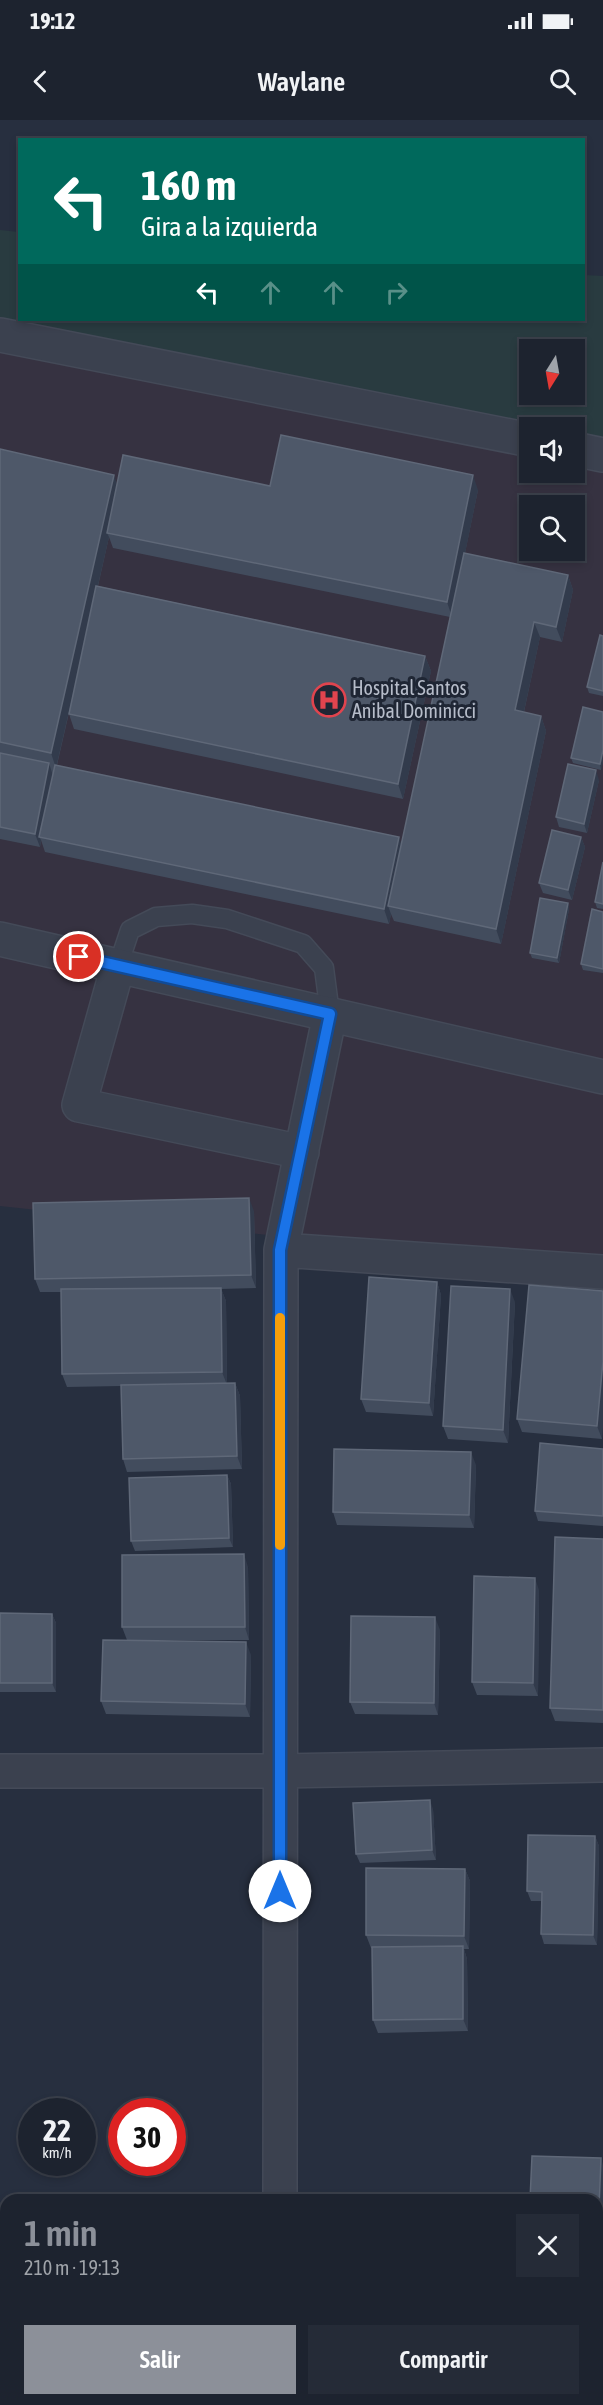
<!DOCTYPE html>
<html lang="es">
<meta charset="utf-8">
<style>
body{margin:0;font-family:"Asap Condensed",sans-serif;background:#252b37;color:#f1f3f6;height:100vh;display:flex;flex-direction:column;font-size:22px;white-space:nowrap}
*{box-sizing:border-box;margin:0}
p{font-size:20px;color:#a0a4aa}
.icon{flex:none;width:33px;height:33px;fill:none;stroke:currentColor;stroke-width:2;stroke-linecap:round;stroke-linejoin:round}
.map{position:relative;flex:1;overflow:hidden}
.panel{position:absolute;left:0px;top:2074px;width:603px;height:212px;display:flex;flex-direction:column;background:#1d232f;border-radius:18px 18px 0 0;box-shadow:0 3px 9px #0003,0 0 0 2px #3b404b}
.panel>*{flex:none}
.top-card{position:absolute;left:18px;top:18px;width:567px;height:183px;border-radius:0px;box-shadow:0 3px 9px #0003,0 0 0 2px #3b404b;background:#00695c;color:#fff;overflow:hidden}
.needle{width:39px;rotate:191deg}
.controls{position:absolute;left:519px;top:219px;display:grid;gap:12px}
.controls a{display:grid;place-items:center;width:66px;height:66px;border-radius:0px;background:#1d232f;box-shadow:0 3px 9px #0003,0 0 0 2px #3b404b;font-size:30px}
.speed{position:absolute;left:18px;top:1978px;display:flex;gap:12px;font-size:30px;font-weight:700;text-align:center}
.speed>*{display:grid;place-content:center;width:78px;height:78px;border-radius:50%;background:#1d232f;box-shadow:0 3px 9px #0003,0 0 0 2px #3b404b;line-height:1}
.speed small{font-size:15px;font-weight:400}
.speed .limit{border:9px solid #d22;background:#fff;color:#111}
.pin{position:absolute;display:grid;place-items:center;width:51px;height:51px;color:#fff;margin:-26px;border:3px solid #fff;border-radius:50%;box-shadow:0 2px 6px #0007}
.me{position:absolute;width:66px;margin:-33px;rotate:0deg;stroke-linejoin:round;filter:drop-shadow(0 0 4px #0008)}
.turn{display:flex;align-items:center;gap:21px;height:126px;padding:0 24px;font-size:27px}
.turn .icon{width:78px;height:78px;stroke-width:2.5}
.turn b{display:block;font-size:42px;line-height:51px}
.lanes{display:flex;align-items:center;height:57px;padding:0 24px;background:#0003;justify-content:center;gap:30px;direction:ltr}
.lanes .off{opacity:.35}
.round{display:grid;place-items:center;flex:none;width:63px;height:63px;border-radius:0px;background:#252b37}
.headline{display:flex;align-items:center;justify-content:space-between;height:102px;padding:0 24px}
h1{font-size:36px;font-weight:600;line-height:45px;color:#8c9099}
.cta{display:flex;gap:12px;margin-top:auto;padding:12px 24px}
.cta a{flex:1;height:69px;border-radius:0px;background:#8c9099;color:#fff;font-size:24px;font-weight:600;line-height:69px;text-align:center}
.cta a+a{background:#252b37;color:#f1f3f6}
.status{display:flex;justify-content:space-between;align-items:center;height:42px;padding:0 30px;background:#1d232f;direction:ltr}
.status svg{height:16px;fill:currentColor}
header{display:flex;justify-content:space-between;align-items:center;height:78px;padding:0 24px;background:#1d232f;font-size:27px;font-weight:600}
.map>svg:first-child{display:block}
</style>
<div class="status"><b>19:12</b><svg viewBox="0 0 49 12"><path d="M0 12V9h3v3zM5 12V6h3v6zM10 12V3h3v9zM15 12V0h3v12zM26 1h20v11H26zM47 4h2v5h-2z"/></svg></div>
<header><svg class="icon" aria-label="back" viewBox="0 0 24 24"><path d="M15 5l-7 7 7 7"/></svg>Waylane<svg class="icon" aria-label="search" viewBox="0 0 24 24"><circle cx="10" cy="10" r="6"/><path d="M15 15l6 6"/></svg></header>
<div class="map">
<svg width="603" height="2285" viewBox="0 0 603 2285">
<rect width="100%" height="100%" fill="#272f3f"/>
<path fill="#363241" fill-rule="evenodd" d="M0,202L529,316L530,352H574L575,325L603,331V1151L0,1086ZM530,386H574V430H530Z"/>
<path fill="#293b40" fill-rule="evenodd" d="M0,110L19,112L20,200H584V155L603,156V331L575,325L574,308H530L0,202ZM530,230H574V274H530Z"/>
<g fill="none" stroke-linecap="round" stroke-linejoin="round">
<defs>
<path id="service" d="M118,846L130,810L156,797L192,794L227,799L303,824L324,848L330,894"/>
<path id="minor" d="M0,215L530,320
M574,329L603,335
M0,819L603,957
M118,846L79,985L302,1032
M281,1130L603,1152
M0,1651H280L603,1645
M280,2080L281,1130L330,894
M597,2274H603
M280,2285V2280"/>
</defs>
<use href="#service" stroke="#444a58" stroke-width="21"/>
<use href="#minor" stroke="#444a58" stroke-width="36"/>
<use href="#service" stroke="#3b414f" stroke-width="18"/>
<use href="#minor" stroke="#3b414f" stroke-width="33"/>
</g>
<path fill="#424c5d" fill-rule="evenodd" d="M0,329L117,364L270,366L478,370L465,433L568,455L573,470L562,522L540,517L524,592L541,596L546,611L501,824L394,801L391,794L389,804L45,732L41,720L40,727L0,719ZM109,417L113,428L450,497L402,725L57,645L74,571L69,594L74,609L403,679L431,551L425,536L98,466Z
M603,516V576L589,573L587,567Z
M603,592L601,650L573,643L571,638Z
M599,660L587,713L559,707L556,697Z
M581,717L585,727L572,780L543,773L539,763Z
M603,742V789L597,788L595,782Z
M568,783L569,789L559,843L532,838L530,833Z
M603,792V853L583,850L581,844Z
M254,1091L256,1168L221,1169L226,1181L227,1263H235L240,1276L242,1349L127,1352L123,1339L121,1266L67,1267L62,1254L61,1172H40L35,1159Z
M437,1162L441,1175L433,1296L366,1292L361,1279Z
M603,1171L602,1319L522,1312L517,1299Z
M515,1182L508,1323L448,1319L443,1306Z
M603,1329V1406L538,1401L535,1391Z
M476,1345L474,1408L337,1405L333,1392Z
M227,1355L231,1364L233,1427L135,1431L131,1421Z
M603,1419V1603L555,1601L550,1588Z
M248,1447L249,1520H127L122,1507Z
M539,1470L538,1576L477,1575L472,1562Z
M0,1493L52,1494L56,1503V1572H0Z
M440,1510L438,1595L355,1594L350,1582Z
M251,1535L250,1597L106,1594L101,1581Z
M433,1689L436,1740L360,1743L356,1734Z
M595,1716L599,1726L597,1825L544,1824L541,1814L542,1781H531L527,1771Z
M465,1749L470,1761L469,1829H464L467,1839L468,1911L378,1913L373,1900L372,1828H371L366,1815Z
M601,2038V2174H597V2080Z"/>
<path fill="#323b4c" d="M114,355L119,370L107,413L109,417L56,648L51,633Z
M473,355L478,370L452,497L447,482Z
M568,455L573,470L562,522L556,507Z
M534,502L540,517L521,605L515,590Z
M425,536L431,551L403,679L398,664Z
M541,596L546,611L501,824L496,809Z
M603,630V643L601,650L600,644Z
M49,643L53,656L39,717L41,720L40,727L35,714Z
M596,650L599,660L587,713L584,704Z
M399,717L404,732L388,786L391,794L389,804L384,789Z
M581,717L585,727L572,780L568,770Z
M568,783L569,789L559,843L557,838Z
M249,1078L254,1091L256,1168L251,1155Z
M437,1162L441,1175L433,1296L429,1283Z
M221,1168L226,1181L227,1265L222,1252Z
M510,1169L515,1182L508,1323L503,1310Z
M603,1241V1308L602,1319L597,1306Z
M235,1263L240,1276L242,1349L237,1336Z
M471,1332L476,1345L474,1408L469,1395Z
M227,1355L231,1364L233,1427L229,1418Z
M244,1434L248,1447L249,1520L245,1507Z
M535,1458L539,1470L538,1576L533,1563Z
M52,1494L56,1503V1572L52,1563Z
M435,1497L440,1510L438,1595L434,1583Z
M246,1522L251,1535L250,1597L245,1584Z
M430,1680L433,1689L436,1740L432,1730Z
M595,1716L599,1726L597,1825L593,1815Z
M465,1749L470,1761L469,1829L464,1816Z
M463,1826L467,1839L468,1911L463,1899Z
M601,2038L603,2045V2114L601,2174L597,2164V2137Z"/>
<path fill="#4e5869" stroke="#5f6878" stroke-width="1.5" d="M281,315L473,355L447,482L107,413L123,335L270,366Z
M0,329L114,355L51,633L0,622Z
M464,433L568,455L556,507L534,502L515,590L541,596L496,809L388,786Z
M96,466L425,536L398,664L69,594Z
M600,515L603,516V571L587,567Z
M583,587L603,592V630L600,644L571,638Z
M0,633L49,643L35,714L0,707Z
M568,644L596,650L584,704L556,697Z
M55,645L399,717L384,789L39,717Z
M552,710L581,717L568,770L539,763Z
M603,742V784L595,782Z
M540,778L568,783L557,838L530,833Z
M592,789L603,792V849L581,844Z
M249,1078L251,1155L35,1159L33,1083Z
M369,1157L437,1162L429,1283L361,1279Z
M529,1165L603,1171V1241L597,1306L517,1299Z
M451,1166L510,1169L503,1310L443,1306Z
M221,1168L222,1252L62,1254L61,1169Z
M235,1263L237,1336L123,1339L121,1265Z
M540,1323L603,1329V1396L535,1391Z
M334,1329L471,1332L469,1395L333,1392Z
M227,1355L229,1418L131,1421L129,1358Z
M555,1417L603,1419V1590L550,1588Z
M244,1434L245,1507H122V1435Z
M474,1456L535,1458L533,1563L472,1562Z
M0,1493L52,1494V1563H0Z
M351,1496L435,1497L434,1583L350,1582Z
M103,1520L246,1522L245,1584L101,1581Z
M430,1680L432,1730L356,1734L353,1683Z
M528,1715L595,1716L593,1815L541,1814L542,1772L527,1771Z
M366,1748L465,1749L464,1816L366,1815Z
M463,1826V1899L373,1900L372,1827Z
M532,2036L601,2038L597,2137V2080H530Z"/>
<g fill="none" stroke-linecap="round" stroke-linejoin="round">
<defs>
<path id="route" d="M79,837L330,894L280,1130V1771"/>
</defs>
<use href="#route" stroke="#114b97" stroke-width="15"/>
<use href="#route" stroke="#1a73e8" stroke-width="10"/>
<path stroke="#f59e0b" stroke-width="10" d="M280,1198V1425"/>
</g>
<defs>
<symbol id="hospital-ring" viewBox="-11 -11 22 22"><circle r="9.5" fill="#1f2634" stroke="#e0444e" stroke-width="1.5"/><path d="M-5-5h3v3.5h4V-5h3V5h-3V1.5h-4V5h-3Z" fill="#e0444e"/></symbol>
</defs>
<g fill-rule="evenodd">
<use href="#hospital-ring" x="310" y="561" width="38" height="38"/>
</g>
<g text-anchor="middle" stroke-width="6" stroke-linejoin="round" paint-order="stroke">
<g font-size="20" fill="#b7bdca" stroke="#1f2634" text-anchor="start">
<text x="352" y="575">Hospital Santos<tspan x="352" dy="23">Anibal Dominicci</tspan></text>
</g>
</g>
</svg>
<div class="controls">
<a><svg class="needle" viewBox="-14 -14 28 28"><path d="M0-13l5 13h-10z" fill="#e53935"/><path d="M0 13l5-13h-10z" fill="#a0a4aa"/></svg></a>
<a><svg class="icon" aria-label="sound" viewBox="0 0 24 24"><path d="M4 9h4l5-4v14l-5-4H4zM17 9q2 3 0 6"/></svg></a>
<a><svg class="icon" aria-label="search" viewBox="0 0 24 24"><circle cx="10" cy="10" r="6"/><path d="M15 15l6 6"/></svg></a>
</div>
<div class="speed"><div>22<small>km/h</small></div><div class="limit">30</div></div>
<div class="pin" style="left:79px;top:837px;background:#d93025"><svg class="icon" aria-label="arrive" viewBox="0 0 24 24"><path d="M6 21V4h12l-3 4 3 4H6"/></svg></div>
<svg class="me" style="left:280px;top:1771px" viewBox="-20 -20 40 40"><circle r="19" fill="#fff"/><path d="M0-13L10 11 0 6-10 11z" fill="#1a73e8"/></svg>
<div class="top-card">
<div class="turn"><svg class="icon" aria-label="left" viewBox="0 0 24 24"><path d="M17 20v-9H6M10 6l-5 5 5 5"/></svg><div><b>160 m</b>Gira a la izquierda</div></div>
<div class="lanes"><svg class="icon" aria-label="left" viewBox="0 0 24 24"><path d="M17 20v-9H6M10 6l-5 5 5 5"/></svg><svg class="icon off" aria-label="ahead" viewBox="0 0 24 24"><path d="M12 20V5M6 11l6-6 6 6"/></svg><svg class="icon off" aria-label="ahead" viewBox="0 0 24 24"><path d="M12 20V5M6 11l6-6 6 6"/></svg><svg class="icon off" aria-label="right" viewBox="0 0 24 24"><path d="M7 20v-9h11M14 6l5 5-5 5"/></svg></div>
</div>
<section class="panel">
<div class="headline"><div><h1>1 min</h1><p>210 m · 19:13</p></div><a class="round"><svg class="icon" aria-label="close" viewBox="0 0 24 24"><path d="M6 6l12 12M18 6L6 18"/></svg></a></div>
<div class="cta"><a>Salir</a><a>Compartir</a></div>
</section>
</div>
